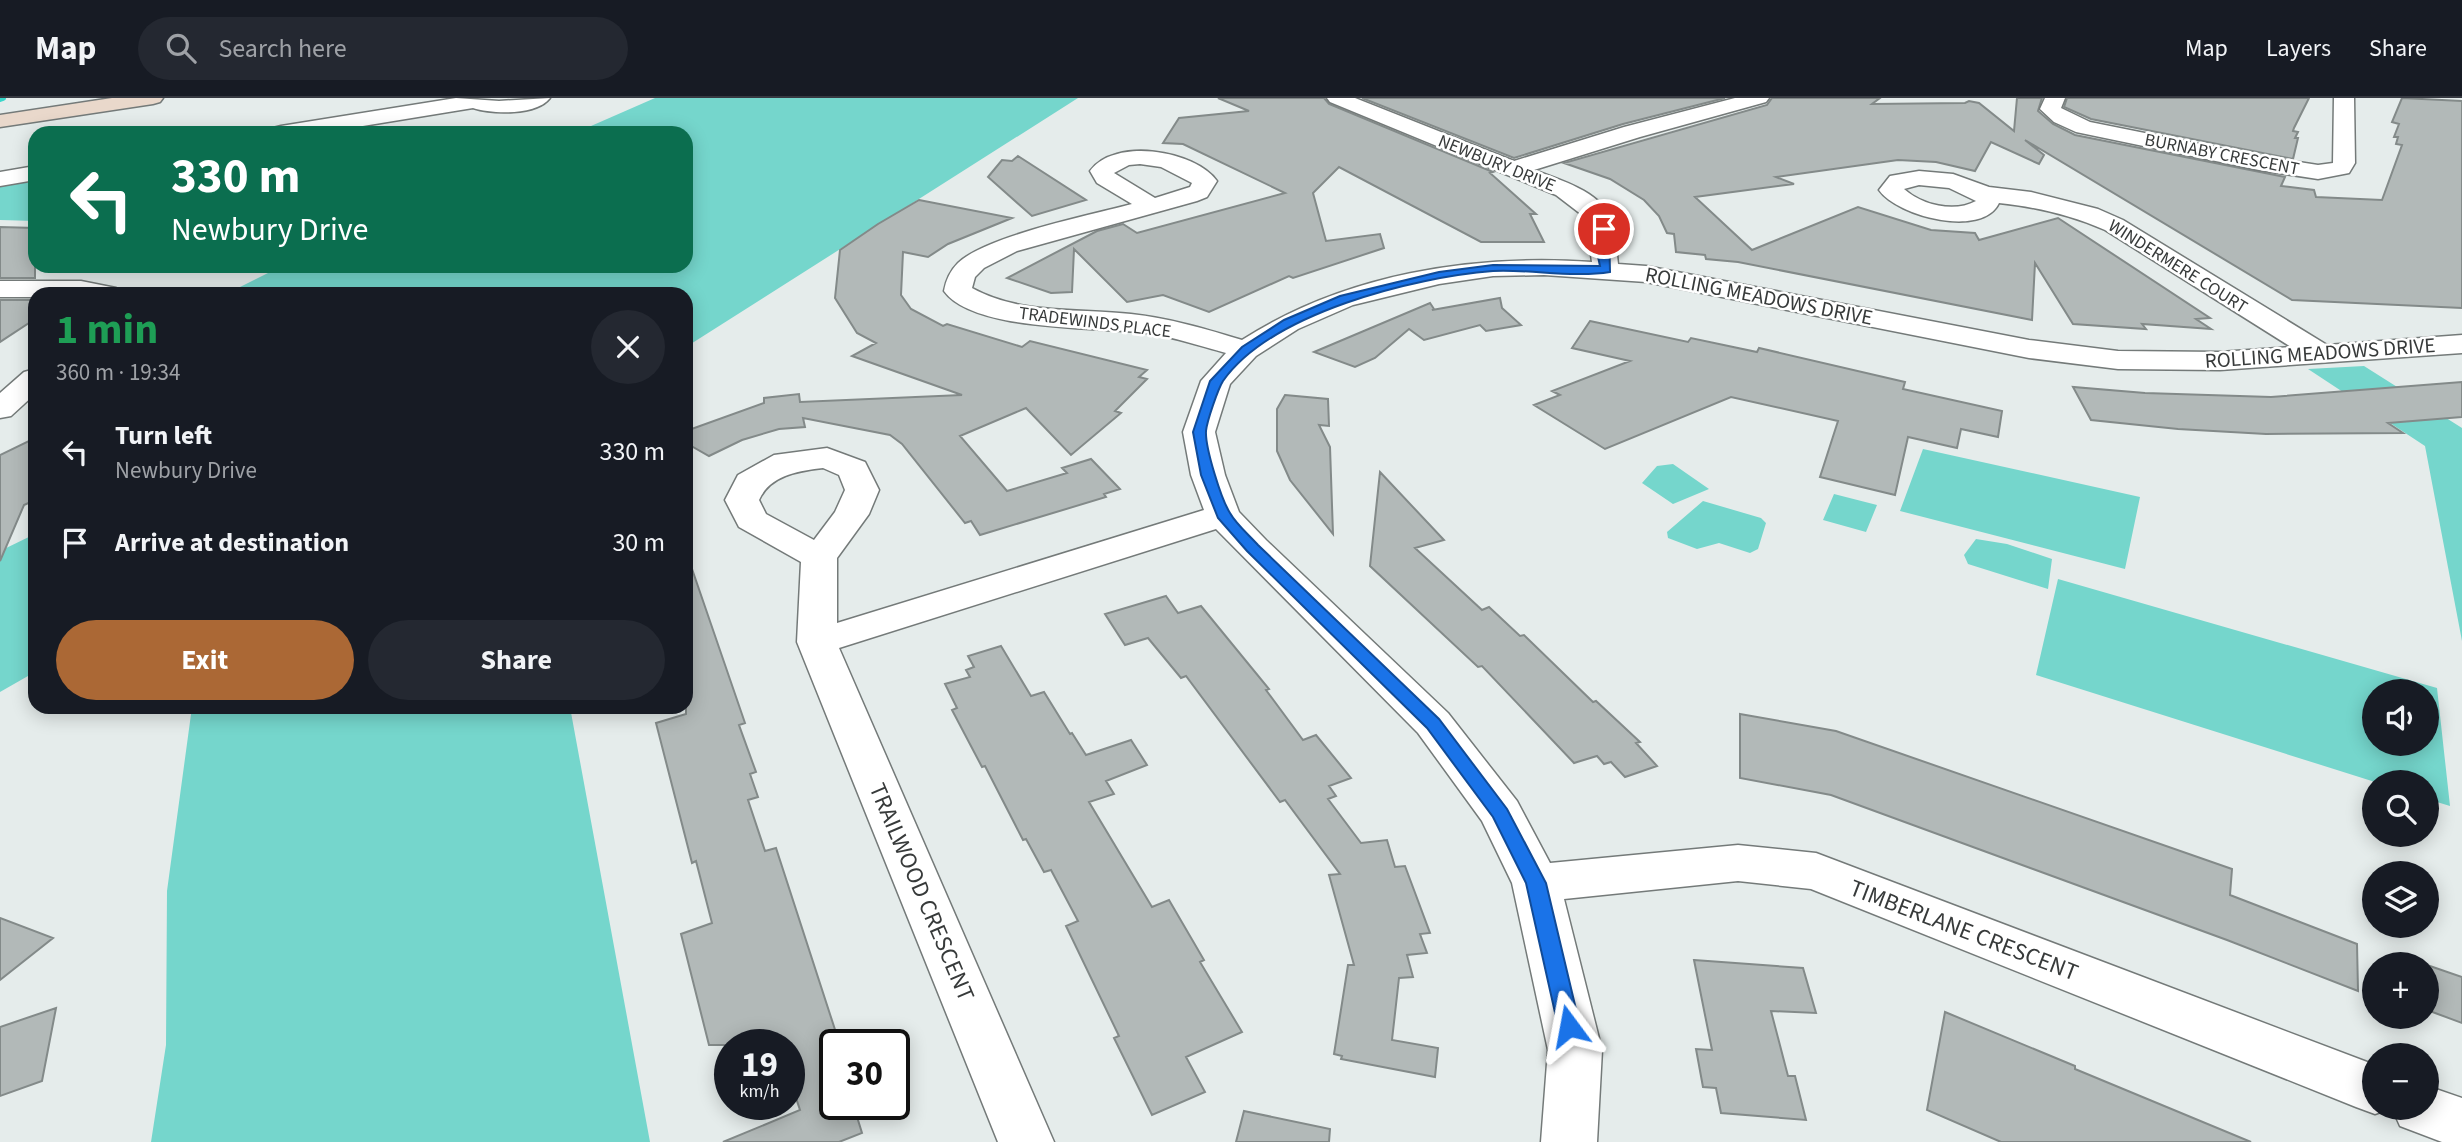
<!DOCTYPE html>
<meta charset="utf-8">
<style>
body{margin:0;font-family:"Source Sans 3",sans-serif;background:#242831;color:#f1f3f6;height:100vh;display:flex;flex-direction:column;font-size:26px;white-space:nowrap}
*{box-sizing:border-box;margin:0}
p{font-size:23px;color:#9ea1a6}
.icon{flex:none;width:38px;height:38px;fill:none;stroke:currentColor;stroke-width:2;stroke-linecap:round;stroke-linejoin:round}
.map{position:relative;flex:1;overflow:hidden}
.details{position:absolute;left:28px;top:189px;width:665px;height:427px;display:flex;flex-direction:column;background:#171b24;border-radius:21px;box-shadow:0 4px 18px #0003}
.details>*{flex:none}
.banner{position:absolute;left:28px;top:28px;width:665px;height:147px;border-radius:21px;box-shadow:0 4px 18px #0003;background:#0b6e4f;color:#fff;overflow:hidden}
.controls{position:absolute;left:2362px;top:581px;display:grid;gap:14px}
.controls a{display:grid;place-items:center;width:77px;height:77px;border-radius:50%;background:#171b24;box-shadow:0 4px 18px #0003;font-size:35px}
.speed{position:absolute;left:714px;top:931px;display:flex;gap:14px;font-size:35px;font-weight:700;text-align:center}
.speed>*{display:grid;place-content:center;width:91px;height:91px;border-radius:50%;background:#171b24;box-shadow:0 4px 18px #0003;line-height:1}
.speed small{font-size:18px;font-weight:400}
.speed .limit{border:4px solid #111;border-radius:10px;background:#fff;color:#111}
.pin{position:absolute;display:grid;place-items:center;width:60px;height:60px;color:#fff;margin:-30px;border:4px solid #fff;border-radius:50%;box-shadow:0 2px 7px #0007}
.me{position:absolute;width:77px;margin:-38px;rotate:347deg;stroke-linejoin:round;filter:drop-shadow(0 0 5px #0008)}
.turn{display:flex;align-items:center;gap:24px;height:147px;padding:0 28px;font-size:32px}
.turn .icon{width:91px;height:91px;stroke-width:2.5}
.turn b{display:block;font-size:49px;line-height:60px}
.round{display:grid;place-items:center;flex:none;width:74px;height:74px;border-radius:37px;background:#242831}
.head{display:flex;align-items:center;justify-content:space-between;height:119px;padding:0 28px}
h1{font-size:42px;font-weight:700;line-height:52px;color:#1e9e55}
.primary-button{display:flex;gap:14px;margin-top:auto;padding:14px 28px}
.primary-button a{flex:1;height:80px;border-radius:42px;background:#ab6835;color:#fff;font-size:28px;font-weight:700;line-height:80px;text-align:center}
.primary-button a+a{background:#242831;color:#f1f3f6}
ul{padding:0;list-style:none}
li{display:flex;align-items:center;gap:21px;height:91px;padding:0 28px}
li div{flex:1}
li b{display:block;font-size:26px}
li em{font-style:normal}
header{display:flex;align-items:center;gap:42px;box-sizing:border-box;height:98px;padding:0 35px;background:#171b24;border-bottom:2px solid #363941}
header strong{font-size:33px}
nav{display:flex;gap:38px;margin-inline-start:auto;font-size:24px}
.search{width:490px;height:63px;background:#242831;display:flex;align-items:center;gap:18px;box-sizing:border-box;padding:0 24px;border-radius:38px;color:#9ea1a6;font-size:26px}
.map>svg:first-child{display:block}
</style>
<header>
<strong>Map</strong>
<div class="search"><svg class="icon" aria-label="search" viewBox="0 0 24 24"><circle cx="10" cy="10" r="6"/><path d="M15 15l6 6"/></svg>Search here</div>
<nav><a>Map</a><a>Layers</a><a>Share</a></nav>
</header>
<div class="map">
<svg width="2462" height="1044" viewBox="0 0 2462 1044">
<rect width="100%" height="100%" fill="#e5eceb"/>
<path fill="#75d6cc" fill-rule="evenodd" d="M655,0H1078L686,249V196H226L282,168H686V35H575Z
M17,84L35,85V123L0,122V87Z
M2364,268L2462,330V543L2425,348L2308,271Z
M1923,351L2140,399L2125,471L1900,413Z
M1673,366L1709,391L1673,406L1642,385L1657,368Z
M1834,396L1877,407L1866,434L1823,422Z
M1703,403L1761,420L1766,425L1758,451L1750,455L1719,445L1697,451L1668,440L1667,434Z
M35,436V574L0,594V453Z
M1976,441L2007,446L2052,461L2048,491L1968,466L1964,457Z
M2058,481L2437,590L2450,708L2427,701V684H2375L2036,577ZM2427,593V646H2375V593Z
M192,609H570L650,1044H151L166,947L167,793Z"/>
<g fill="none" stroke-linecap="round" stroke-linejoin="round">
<path stroke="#39d7ca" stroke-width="6" d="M0,1L3,0"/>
</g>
<path fill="#b2b9b8" stroke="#838a89" stroke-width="2" d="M1218,0H1324L1329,6L1493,74L1490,75L1536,116H1530L1544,144H1481L1339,69L1313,95L1326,143L1380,136L1384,150L1293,180L1289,178L1209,214L1163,197L1127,204L1074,151L1072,194L1051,195L1007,180L1097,133L1123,126L1137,135L1285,95L1183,46L1163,45L1179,20L1249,13Z
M1362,0H1725L1623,26L1514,60Z
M1772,0H1880L1872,6L1965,5L1969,3L1979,5L2014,33L2017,0H2042L2038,13L2053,26L2075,37L2285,79L2281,88L2314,92L2316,99L2382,102L2402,47L2396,46L2398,39H2394L2399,26L2392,24L2402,0L2462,3V210L2292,202L2025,42L2044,57L2039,66L1991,44L1975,73L1936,64L1898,62L1776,79L1794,86L1695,99L1752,152L1858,109L1931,132L1975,135L1979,142L2058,120L2210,220L2196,221L2211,231L2142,226L2146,231L2073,226L2035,165L2032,222L1738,164L1706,161L1705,157L1676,154L1674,136L1667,135L1659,118L1644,102L1610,81L1564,65L1767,7Z
M2067,0H2309L2294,30L2293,33L2298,34L2295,40H2298L2293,61L2091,21L2064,9Z
M1018,58L1086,102L1032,118L988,79L1002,62L1012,63Z
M919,102L1012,120L948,146L928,159L903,154L901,197L911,211L943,228L947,226L1022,249L1030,243L1147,272L1139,279L1147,281L1115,313L1121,315L1071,357L1026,310L960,338L1007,393L1067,375L1062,370L1091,361L1120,391L1104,396L1106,399L980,437L971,423L965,425L902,346L890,337L803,320L805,329L779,331L742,342L709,358L686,345V333L764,305V300L799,296L800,304L962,297L852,258L876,245L857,235L835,200L840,152L878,126Z
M0,129L35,130V180H0Z
M1500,200L1502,210L1521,227L1486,233L1480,227L1424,242L1409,231L1375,260L1355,269L1314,254L1430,205L1434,211L1432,212Z
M0,202H35V221L0,244Z
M1590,223L1688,244L1691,240L1757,254L1759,250L1905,284L1903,291L2002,313L1998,339L1961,331L1957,350L1908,339L1895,397L1820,379L1838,323L1731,299L1605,351L1534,307L1560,297L1552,293L1630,263L1572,250Z
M2462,284V319L2388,325L2403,335L2266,336L2178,331L2091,322L2073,289L2145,295L2271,299Z
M1285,297L1328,301L1329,328L1319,327L1330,349L1333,436L1290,382L1277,353V311Z
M35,340V402L24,407L0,463V357Z
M1380,374L1444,442L1415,450L1482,512L1489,509L1520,538L1524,537L1593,604L1596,603L1640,644L1636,645L1657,668L1625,679L1611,664L1604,666L1597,658L1574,665L1482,568L1478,569L1370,468Z
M691,468L745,625L739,627L756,674L750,676L758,699L748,702L765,753L776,750L840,947H835V1006H853L862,1035L839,1044H723L800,1012L789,979V947H709L681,836L712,825L696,763L692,765L656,625L686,616V469Z
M1166,498L1178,515L1201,508L1269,591L1266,592L1303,642L1316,637L1351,680L1329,688L1336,698L1328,701L1361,745L1387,742L1395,769L1405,768L1430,835L1420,836L1427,855L1407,857L1413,879L1399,880L1392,942L1438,950L1435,979L1341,961L1342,958L1334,956L1348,867H1354L1329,777L1340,776L1285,702L1280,704L1186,578L1181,580L1148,540L1125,547L1105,516Z
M1001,548L1031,598L1044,594L1070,636L1072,635L1086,657L1131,642L1147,667L1106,683L1114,696L1089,704L1152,809L1169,802L1204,862L1200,864L1242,934L1186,959L1205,994L1152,1017L1114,940L1119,938L1066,828L1078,823L1051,772L1044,774L1026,741L1023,742L985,668L982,669L952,612L957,610L945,586L970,579L966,572L974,569L968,558Z
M1740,616L1836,633L2232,771L2230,797L2357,846L2358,893L2227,842L1831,697L1740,680Z
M0,820L53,840L0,882Z
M1694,862L1803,870L1816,915L1771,913L1788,978H1795L1806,1022L1721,1015L1716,990L1703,989L1696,951L1712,952Z
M2427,867L2462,879V925L2427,912Z
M56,910L42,983L0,998V929Z
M1945,914L2075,968V971L2251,1044H2001L1927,1012Z
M1244,1013L1330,1031L1329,1044H1236Z"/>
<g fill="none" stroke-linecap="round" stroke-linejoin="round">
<defs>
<path id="street" d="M456,0L499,3L550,0C536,18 492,16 473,10L320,35H270L273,30L281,28Z
M1327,0H1355L1514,63L1624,29L1735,0H1769L1766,4L1640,39L1534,72C1560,82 1600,93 1612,122C1617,135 1616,152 1618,166L1646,168L2029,242L2118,253L2220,254L2291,249L2105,132C2071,117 2036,109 1999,105C1983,140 1898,119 1879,92L1890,78L1919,73L1953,76L1989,89L2031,94L2098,111L2123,122L2327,247L2462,237V255L2220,272L2118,271L2029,260L1646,184L1544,177L1493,178L1439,186L1353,207L1298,231L1256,258L1230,286L1215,334L1225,377L1239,414L1266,442L1448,615L1517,703L1550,765L1738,747L1816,755L2375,967V1010H2427V988L2462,1000V1044H2442L2400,1028L2392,1010L2375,1016L2356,1009L1811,791L1738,783L1564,801L1602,952L1597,1044H1541L1548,952L1512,785L1482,723L1418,635L1216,431L839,550L1054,1044H998L797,544L801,464L739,429L725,402L738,377L774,357L827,350L865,364L879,392L869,416L837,460V525L1204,412L1191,377L1183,334L1201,283L1226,255C1200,248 1174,239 1147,235C1100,229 973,234 944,193C946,182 950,173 958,165C986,138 1091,117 1132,106L1097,85L1090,73C1114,39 1195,52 1217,83L1207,99L1197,103L1017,153L984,170L975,179L972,190C1022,217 1076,210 1131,216C1169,220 1206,231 1242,242C1345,176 1471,156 1592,164L1586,120L1556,97L1330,4ZM1140,66L1161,69L1192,85L1190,89L1155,100L1114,75L1129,67ZM1919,87L1949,90L1976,103C1954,115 1922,107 1904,91ZM823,370L839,377L845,392L835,414L814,442L766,416L759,402C770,377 798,373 823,370Z
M2045,0H2065L2061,10L2090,24L2259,58L2318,67L2333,65L2334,0H2354L2355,65L2349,75L2318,81L2259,72L2076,34L2054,24L2040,11Z
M35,68V82L0,88V74Z
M0,183H81L116,190L120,196H35V199H0Z
M35,271V296L11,318L0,320V295L24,274Z"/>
<path id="secondary" d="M112,0H163L160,4L153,6L0,29V17Z"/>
</defs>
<use href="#street" stroke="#747a79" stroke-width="3"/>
<use href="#secondary" stroke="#747a79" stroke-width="3"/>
<use href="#street" fill="#fff" fill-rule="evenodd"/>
<use href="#secondary" fill="#e9d8cb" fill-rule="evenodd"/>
</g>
<path fill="#1a73e8" stroke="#114b97" stroke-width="2" d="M1604,128L1609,131L1610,174C1573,180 1531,171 1493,173C1414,179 1271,215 1223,283C1218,291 1207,323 1206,333C1205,349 1221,401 1230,415C1236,426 1249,437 1258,447L1439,621L1507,711L1546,785L1580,928L1577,935L1569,938L1561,935L1558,928L1526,785L1493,719L1427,630L1247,453L1218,420L1201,377L1193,334L1210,283L1242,249L1284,222L1340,198L1439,174L1493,167L1600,168L1597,154L1599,131Z"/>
<g text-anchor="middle" stroke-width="5" stroke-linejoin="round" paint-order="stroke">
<g font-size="18" fill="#373a3a" stroke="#fff">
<text transform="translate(2222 56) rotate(11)" y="6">BURNABY CRESCENT</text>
<text transform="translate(1497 65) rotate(22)" y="6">NEWBURY DRIVE</text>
<text transform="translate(2178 168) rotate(32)" y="6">WINDERMERE COURT</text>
<text transform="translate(1095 224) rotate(7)" y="6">TRADEWINDS PLACE</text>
</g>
<g font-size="21" fill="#373a3a" stroke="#fff">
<text transform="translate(1759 198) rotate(11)" y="7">ROLLING MEADOWS DRIVE</text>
<text transform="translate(2320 255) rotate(-4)" y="7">ROLLING MEADOWS DRIVE</text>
</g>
<g font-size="24" fill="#373a3a" stroke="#fff">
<text transform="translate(922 794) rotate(67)" y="8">TRAILWOOD CRESCENT</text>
<text transform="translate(1964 832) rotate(21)" y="8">TIMBERLANE CRESCENT</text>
</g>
</g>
</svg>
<div class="controls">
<a><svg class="icon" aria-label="sound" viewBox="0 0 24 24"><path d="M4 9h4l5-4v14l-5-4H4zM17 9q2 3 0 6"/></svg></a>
<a><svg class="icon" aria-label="search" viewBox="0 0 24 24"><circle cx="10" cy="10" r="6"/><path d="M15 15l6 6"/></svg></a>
<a><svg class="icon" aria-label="layers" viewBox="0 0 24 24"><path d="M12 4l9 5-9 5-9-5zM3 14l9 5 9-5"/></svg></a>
<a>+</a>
<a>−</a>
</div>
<div class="speed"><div>19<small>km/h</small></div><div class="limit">30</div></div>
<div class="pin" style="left:1604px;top:131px;background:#d93025"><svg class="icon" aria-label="arrive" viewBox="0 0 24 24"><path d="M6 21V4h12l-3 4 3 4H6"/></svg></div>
<svg class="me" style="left:1569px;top:928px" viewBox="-20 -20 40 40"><path d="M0-17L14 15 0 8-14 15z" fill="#1a73e8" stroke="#fff" stroke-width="4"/></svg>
<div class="banner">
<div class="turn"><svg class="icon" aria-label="left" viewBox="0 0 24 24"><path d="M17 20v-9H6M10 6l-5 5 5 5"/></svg><div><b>330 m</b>Newbury Drive</div></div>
</div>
<section class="details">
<div class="head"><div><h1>1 min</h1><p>360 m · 19:34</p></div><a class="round"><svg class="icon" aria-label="close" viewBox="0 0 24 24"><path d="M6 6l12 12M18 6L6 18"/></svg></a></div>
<ul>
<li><svg class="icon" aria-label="left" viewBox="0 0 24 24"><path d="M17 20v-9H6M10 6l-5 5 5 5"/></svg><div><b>Turn left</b><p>Newbury Drive</p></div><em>330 m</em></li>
<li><svg class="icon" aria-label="arrive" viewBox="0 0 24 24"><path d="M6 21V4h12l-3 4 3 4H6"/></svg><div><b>Arrive at destination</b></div><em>30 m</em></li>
</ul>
<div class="primary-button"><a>Exit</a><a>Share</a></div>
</section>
</div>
